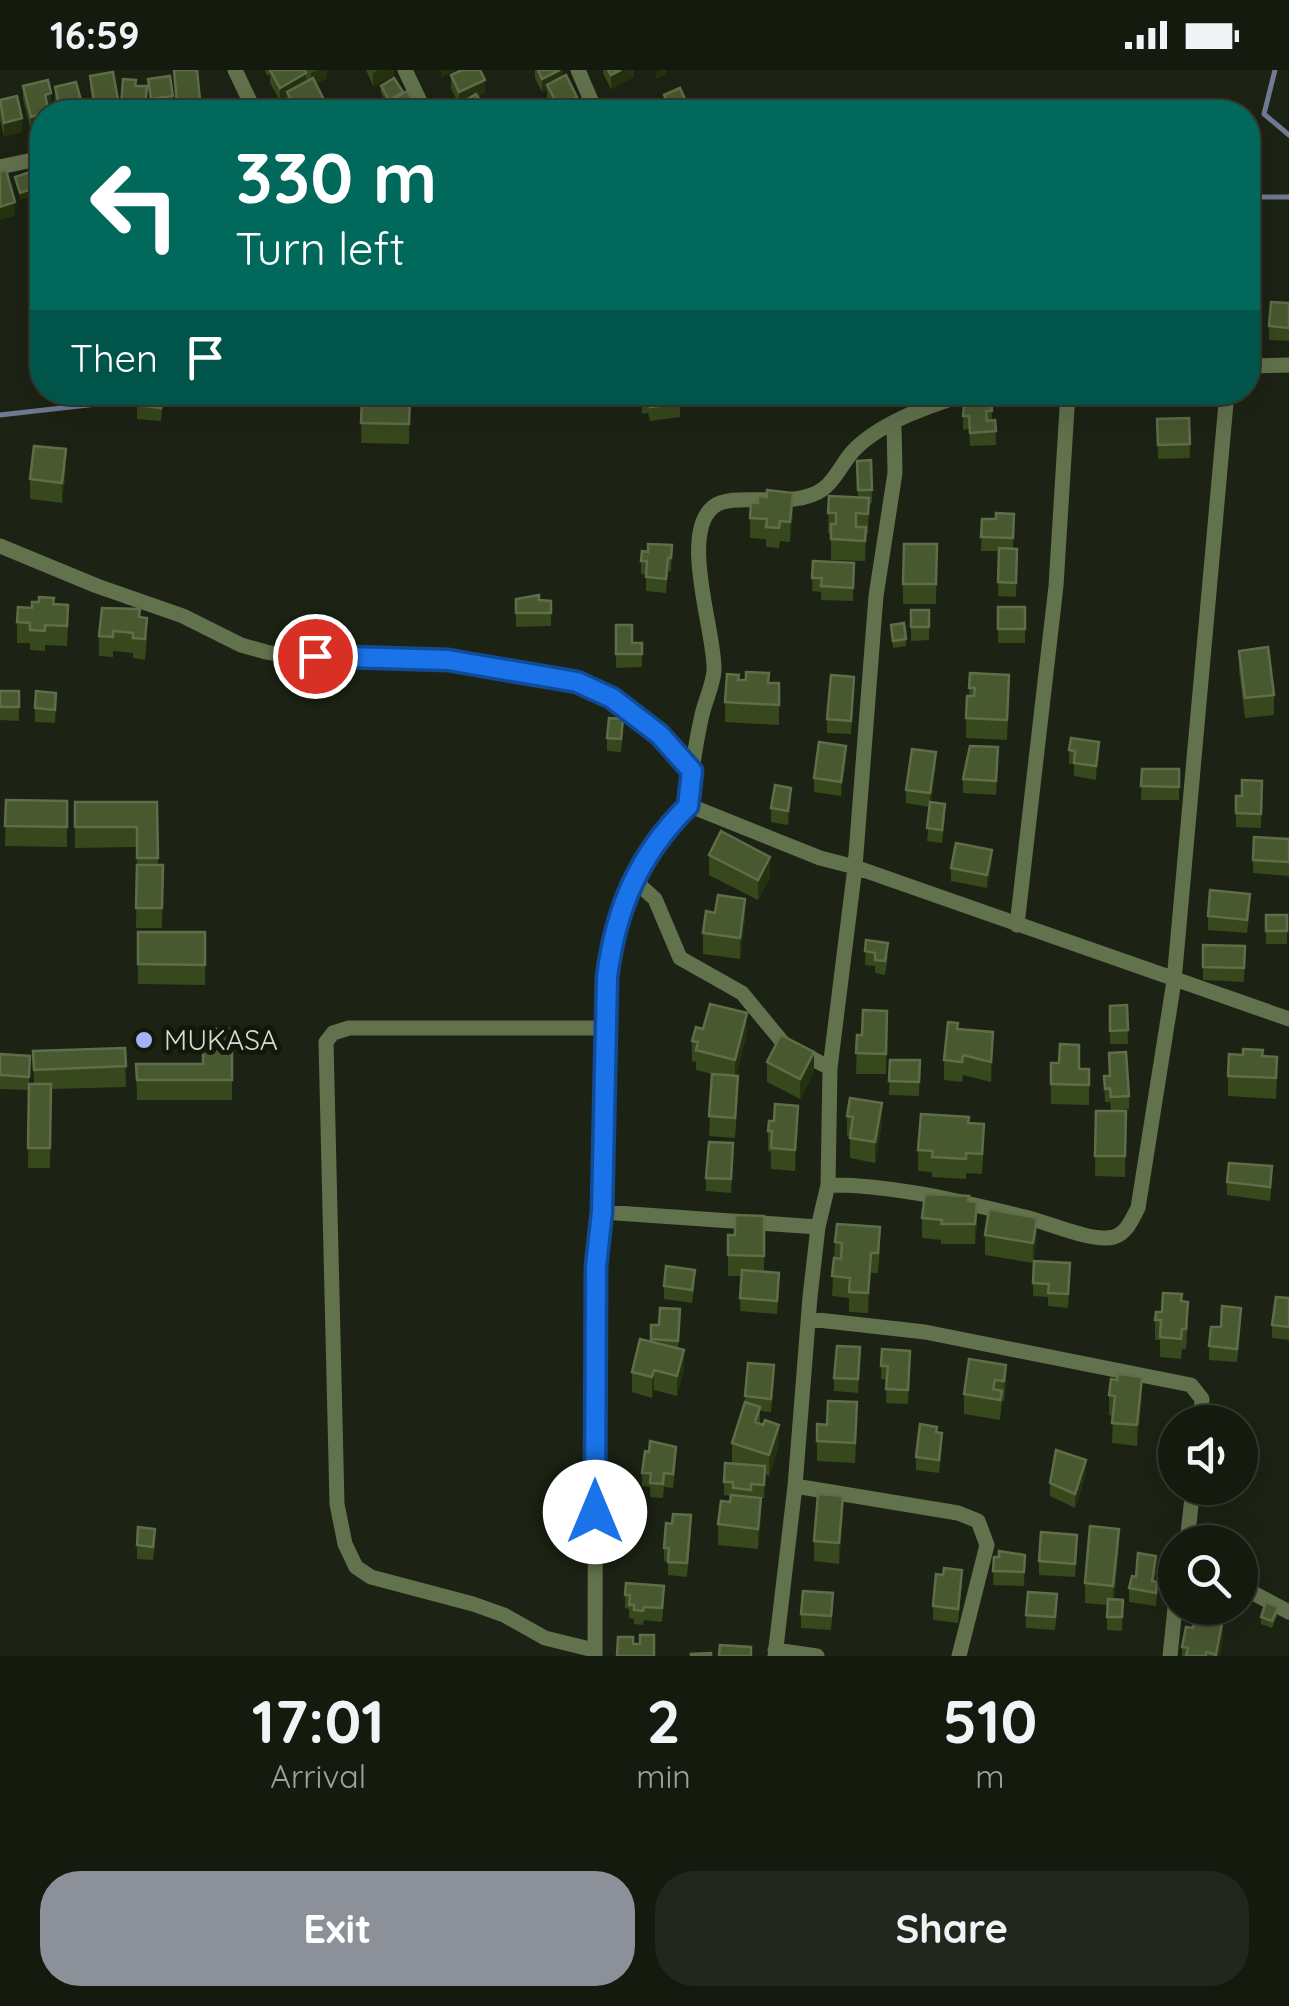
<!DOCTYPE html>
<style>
body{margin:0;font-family:Quicksand,sans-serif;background:#22271d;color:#f1f3f6;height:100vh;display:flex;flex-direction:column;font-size:38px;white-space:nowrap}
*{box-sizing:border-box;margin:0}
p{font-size:32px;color:#9da19e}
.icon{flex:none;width:55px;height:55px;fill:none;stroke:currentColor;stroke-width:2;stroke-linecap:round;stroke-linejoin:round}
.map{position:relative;height:1586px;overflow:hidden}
.drawer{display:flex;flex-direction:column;background:#151a0f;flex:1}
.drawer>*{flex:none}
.hud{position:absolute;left:30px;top:30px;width:1230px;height:305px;border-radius:40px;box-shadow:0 10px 40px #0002,0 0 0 2px #34382f;background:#00695c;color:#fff;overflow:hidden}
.tools{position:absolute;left:1158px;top:1335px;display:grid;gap:20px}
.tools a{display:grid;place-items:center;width:100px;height:100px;border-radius:50%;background:#151a0f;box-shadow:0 10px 40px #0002,0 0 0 2px #34382f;font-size:50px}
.pin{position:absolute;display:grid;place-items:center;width:85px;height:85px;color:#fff;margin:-42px;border:5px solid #fff;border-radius:50%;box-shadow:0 2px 10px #0007}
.me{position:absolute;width:110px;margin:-55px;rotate:0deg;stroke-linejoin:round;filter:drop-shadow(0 0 8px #0008)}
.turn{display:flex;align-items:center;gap:35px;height:210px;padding:0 40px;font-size:45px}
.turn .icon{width:130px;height:130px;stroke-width:2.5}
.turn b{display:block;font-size:70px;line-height:85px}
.then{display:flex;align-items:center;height:95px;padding:0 40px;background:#0003;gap:20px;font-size:38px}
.eta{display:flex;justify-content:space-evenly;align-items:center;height:170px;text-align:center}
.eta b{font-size:60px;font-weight:700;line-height:70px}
.button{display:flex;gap:20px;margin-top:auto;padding:20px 40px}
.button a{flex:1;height:115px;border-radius:40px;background:#8c9099;color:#fff;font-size:40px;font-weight:700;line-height:115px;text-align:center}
.button a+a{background:#22271d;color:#f1f3f6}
.status{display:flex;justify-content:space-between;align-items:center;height:70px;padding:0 50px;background:#151a0f;direction:ltr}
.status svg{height:28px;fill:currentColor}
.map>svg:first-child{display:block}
</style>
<div class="status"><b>16:59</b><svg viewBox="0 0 49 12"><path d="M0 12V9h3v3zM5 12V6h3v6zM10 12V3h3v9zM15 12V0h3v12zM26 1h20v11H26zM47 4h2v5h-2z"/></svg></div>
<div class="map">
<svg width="1289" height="1586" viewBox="0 0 1289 1586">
<rect width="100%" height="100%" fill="#1c2214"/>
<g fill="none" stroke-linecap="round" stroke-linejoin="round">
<path stroke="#717995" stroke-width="5" d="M1275,0L1264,44L1289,65
M1248,127H1289
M162,327L200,322
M0,345L141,329"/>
<path stroke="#61724c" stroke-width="15" d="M235,0L255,42
M405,0L425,42
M578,0L596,42
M0,97L42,88
M1248,296L1289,295
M972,322C934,334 885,350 856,378C843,390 837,409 823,419C794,441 733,420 713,437C679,465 716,565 714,601C713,615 705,631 702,645C695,675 691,705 688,735L820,788L855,797L1289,949
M0,476L97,516L183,546L241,575L266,582L292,587L448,590L577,612L612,628L660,665L691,701
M634,810L655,829L680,888L742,923L784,974L830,998
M1017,855L1056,516L1068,322
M608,958C606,865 622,803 688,735
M828,1115C892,1114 962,1132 1025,1147C1047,1152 1093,1173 1114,1167C1127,1163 1132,1149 1138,1138L1174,911L1227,322
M602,1142L818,1157
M809,1249L925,1262L1191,1315L1202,1329L1200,1352
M795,1416L958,1443L978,1451L987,1475L959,1586
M1187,1472L1193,1418
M1240,1516L1289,1542
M594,1580L545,1568L504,1545L473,1534L371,1507L356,1497L345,1474L337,1434L326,972L333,963L349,958H608L602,1142L596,1197L595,1586
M775,1580L817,1586
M775,1586L795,1416L810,1227L818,1157L828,1115L830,998L855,797L876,526L895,403L894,354
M1170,1586L1175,1538"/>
</g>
<path fill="#37481c" d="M173,0L200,30V42H176Z
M265,0H327V8L316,14L323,41L291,42L287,35V27L280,31L270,13V4L267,6Z
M366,0H394V6L373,16Z
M460,0H480L485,23L478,26L486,42H456V36L459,34L451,19V5Z
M535,0H563V7L577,40L573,42H555L547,29V20L542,22L535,8Z
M603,0H634V7L611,19L603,3Z
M113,2L120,42H94L90,19V6Z
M123,9L135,16H147L146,42H121Z
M148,9L173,26V40L151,42Z
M23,16L51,37H48L31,60L23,29Z
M381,16L403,22L420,42H380V38L387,33L381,23Z
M55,17L82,42H58L55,30Z
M664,25L690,42H666L664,39Z
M0,30L22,62L4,66L0,50Z
M1289,233V271L1269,270V256Z
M164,322L161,351L137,349V335Z
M641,322L680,333V347L650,351L648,343L642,344Z
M991,322L992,350H995L996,375L970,376L969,359L963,360V346Z
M362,328L410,329L409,374L361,373Z
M1189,348L1190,388L1158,389L1157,349Z
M871,390L872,433L869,434L868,464H866L865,491L831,490V463H828L829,426L858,427L857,391Z
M66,400L62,433L30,429V409Z
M793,443L790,472L780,471L779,478L766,477V469L750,468V448Z
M1014,444L1013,479H1017L1016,527L998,526L999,481H981L982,449H996Z
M937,474L936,534H903V514Z
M672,475L671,502L668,501L666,523L646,521V505L641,504V491L648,482Z
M813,491L854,493L853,531L821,530V522L812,521Z
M516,529L551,531V556L516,557Z
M54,534L68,555L67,576L45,575V581L30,580V573H17V552L32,538Z
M998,537H1025V573H998Z
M911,540H929V570L911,571Z
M140,547L147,568L145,590L133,588V583L113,581V587L99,586V566Z
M616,555L632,573H642V597L616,598Z
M891,555L906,569V576L893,578Z
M1239,581L1274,625V645L1245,648L1239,601Z
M970,603L1009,625L1007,670L966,668V648L969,626Z
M739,610L779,613V655L725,652V632Z
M854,620L851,664L827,663V649Z
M0,621H19V651L0,650Z
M56,636L55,653L35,652V638Z
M623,663L621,682L607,681V668Z
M1069,680L1099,686L1096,710L1074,706V694H1069Z
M846,689L841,726L814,722V708Z
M998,691L996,725L963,723V709Z
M936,696L931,732L945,748L942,773L927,771L930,737L906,733V720Z
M1142,699H1179V730H1141Z
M1262,711L1261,758L1236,757V726H1242Z
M6,730L67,731V777L5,776Z
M791,731L788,755L771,752V738Z
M75,732H157L158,795H163L162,858H136L137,777L75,778Z
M1289,769V806L1253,803V790Z
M709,785L770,807L758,830L709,805Z
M992,793L987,818L951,811V798Z
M1250,837L1247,863L1208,860V846Z
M1266,845H1287V874H1266Z
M745,849L740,889L703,884V863Z
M138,862H205V915L138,914Z
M866,870L888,886L885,905L875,903V896L865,895Z
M1203,875L1245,876L1244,912L1203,910Z
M1127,935L1128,974H1110V936Z
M887,941L886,1004H856L857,965H862Z
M232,959V1030H137L136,994H203Z
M703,959L747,963L736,1006L738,1026L735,1068L709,1066L712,1004L696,1000V992L692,991V971Z
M958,959L993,982L991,1012L963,1005L962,1012L944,1010V990Z
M125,978L126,1017L51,1019L50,1098H28L29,1017V1020L0,1019V984L30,986L29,1014H34L33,981Z
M1109,983L1129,1026V1039L1111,1041L1110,1032H1105L1104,1006H1109Z
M1243,985L1263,986L1277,1007L1276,1029L1228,1026V1006Z
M890,990H920L919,1026L889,1025Z
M767,992L814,1002L800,1029L767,1012Z
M1051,993L1079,999H1089V1035L1051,1034Z
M1096,1041H1126L1125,1107L1095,1106Z
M847,1046L882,1053L875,1093L850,1088V1067L847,1066Z
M969,1053L984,1075L982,1104L966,1103V1109L932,1107V1102L918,1101V1080Z
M798,1056L795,1101L771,1099V1082L768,1081V1061Z
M733,1087L731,1123L706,1121V1108Z
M1272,1110L1270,1131L1227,1125V1112Z
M969,1131L977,1152L975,1174H941V1170L922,1168V1148Z
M764,1146V1202L779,1217L777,1244L740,1241L741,1206H728V1185L735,1165Z
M985,1165L1037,1168L1033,1193L985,1185Z
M835,1172L880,1177L878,1203H871L868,1243L849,1242V1228L832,1226Z
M1034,1191L1070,1207L1068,1238L1048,1236V1227L1033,1226Z
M695,1213L692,1233L664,1229V1216Z
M1289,1228V1270L1272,1268V1255Z
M1182,1231L1188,1252L1186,1279H1182L1181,1289L1160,1287V1270H1155V1250L1162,1242Z
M680,1239L678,1279L684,1300L677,1326L654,1320L652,1328L632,1322V1302L651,1271V1255H659Z
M1241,1251L1237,1292L1209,1290V1276L1221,1257Z
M882,1279L910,1281L908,1334L886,1333L887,1310L881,1309Z
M860,1291L858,1323L834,1321V1308Z
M1006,1295V1315L1004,1331H1002L1000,1350L964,1344V1324Z
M774,1309L771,1342L760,1341V1354L779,1375L769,1406L765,1404L764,1428H761V1448L758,1479L718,1475V1454L730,1432V1426L724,1425V1412L732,1393V1373L745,1332V1326Z
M1117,1310L1142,1328L1137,1376L1112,1373L1113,1346L1109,1345V1325Z
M857,1352L855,1393L817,1391V1354Z
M937,1362L942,1376L939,1403L916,1400V1387Z
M676,1391L673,1418L664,1417L663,1428L650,1427V1417L642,1416V1403Z
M1086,1403L1075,1438L1050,1426V1413Z
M843,1446L839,1494L814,1491V1471Z
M672,1454L691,1459L687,1507L668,1505V1492L664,1491V1478Z
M155,1472L153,1490L137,1489V1475Z
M1077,1478L1075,1507L1039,1505V1491Z
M1119,1479L1114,1529L1123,1530L1122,1561L1107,1560V1535L1085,1533V1513Z
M1025,1485L1024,1516L993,1515L994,1487Z
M1156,1500L1154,1512L1157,1526L1156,1536L1129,1532V1518L1136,1507Z
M962,1514L958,1553L933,1550V1536Z
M625,1525L664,1530L662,1552L644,1550L643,1555L634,1554V1549L629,1548V1539L625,1538Z
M833,1537L831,1560L801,1558V1544Z
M1057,1538L1055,1560L1026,1558V1545Z
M1278,1544L1272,1558L1261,1554V1547Z
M1223,1568L1220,1586H1182V1577Z"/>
<path fill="#253210" d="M317,0H327V8L311,17V3Z
M378,0H394V6L373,16V3Z
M441,0H455L441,8Z
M560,0H563V12L547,15V20L542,22V9Z
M621,0H634V7L611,19V5Z
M660,0H666V4L656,9V2Z
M306,3V17L287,22V27L280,31V18Z
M485,10V23L459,36V22Z
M51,23V37L45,38V25Z
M577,27V40L573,42H559V37Z
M323,28V41L298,42Z
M82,34V42H60V39Z
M42,44V57L31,60V47Z
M22,48V62L4,66V53Z
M35,118V125L20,130V123Z
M15,132V146L0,150V137Z
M66,379V400L62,433V413Z
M793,423V443L790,472V452Z
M1099,672V686L1096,710V696Z
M846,676V689L841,726V712Z
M936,682V696L930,737V723Z
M791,718V731L788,755V741Z
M992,780V793L987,818V805Z
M770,787V807L758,830V810Z
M745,829V849L740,889V868Z
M747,943V963L735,1010V990Z
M993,962V982L991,1012V992Z
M814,982V1002L800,1029V1009Z
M882,1033V1053L875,1093V1072Z
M798,1036V1056L795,1101V1080Z
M977,1132V1152L975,1174V1154Z
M1037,1148V1168L1033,1193V1173Z
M871,1183V1203L868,1243V1223Z
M684,1280V1300L677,1326V1306Z
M1006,1295V1315L1004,1331V1311Z
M654,1300V1320L652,1328V1307Z
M1142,1307V1328L1137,1376V1355Z
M779,1355V1375L769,1406V1385Z
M1086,1390V1403L1075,1438V1424Z
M843,1426V1446L839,1494V1473Z
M761,1428V1448L758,1479V1459Z
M1119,1459V1479L1113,1536V1516Z
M1223,1548V1568L1220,1586H1216Z"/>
<path fill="#48582f" stroke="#5f6d49" stroke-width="2.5" d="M174,0H197L200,30L177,32Z
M270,0H305L306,3L280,18Z
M462,0H480L485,10L459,22L451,5Z
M538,0H560L542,9Z
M608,0H621L611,5Z
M113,2L120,41L96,42L90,6Z
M566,5L577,27L559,37L547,15Z
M170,6L173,26L151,29L148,9Z
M313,8L323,28L298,42L287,22Z
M394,8L403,22L389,30L381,16Z
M123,9L136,10L135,16H147L145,38L121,37Z
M48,10L51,23L45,25L49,42L31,47L23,16Z
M76,12L82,34L60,39L55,17Z
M680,18L690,40L686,42H672L664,25Z
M407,21L420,42H383L380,38Z
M476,24L486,40L481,42H460L456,36Z
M17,26L22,48L4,53L0,30Z
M654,32L659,42H640L639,40Z
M6,100L15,132L0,137V101Z
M30,102L35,118L20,123L15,107Z
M1271,232L1289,233V258L1269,256Z
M139,322H163L161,338L137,335Z
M641,322H678L680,333L650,337L648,330L642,331Z
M991,322L992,341H986L987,351L995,350L996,361L970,363L969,346H963L965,323Z
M362,328L410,329L409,354L361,353Z
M1189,348L1190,374L1158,375L1157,349Z
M34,376L66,379L62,413L30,409Z
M871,390L872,420H858L857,391Z
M767,420L793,423L790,452L780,451L779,458L766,457L767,449L750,448L751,433H758V426L767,427Z
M829,426L869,428L868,444L856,443V457H866L865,471L831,469V454H836V443H828Z
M996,443L1014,444L1013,468L981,467L982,449H996Z
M648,474L672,475L671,488H668L666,509L646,507L647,491H641L642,481L648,482Z
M904,474H937L936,514H903Z
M999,478L1017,479L1016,513L998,512Z
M813,491L854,493L853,518L821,516L822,508H812Z
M539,525V530L551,531V543H516V529Z
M39,527L54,528L53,534L68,535L67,556L45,555V561L30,560V553L17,552L18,537L32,538V532H39Z
M998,537H1025V559H998Z
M102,538L140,539L139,547L147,548L145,569L133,568V563L113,561V567L99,566Z
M911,540H929V557H911Z
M904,553L906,569L893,571L891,555Z
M616,555H632V573H642V584H616Z
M1268,577L1274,625L1245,628L1239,581Z
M746,602L769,603L768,613H779V635L725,632L727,604L739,605L738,610H746Z
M970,603L1009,605L1007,650L966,648L967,626H974L975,618H969Z
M831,605L854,607L851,651L827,649Z
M0,621H19V637H0Z
M36,621L56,623L55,640L35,638Z
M609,648L623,649L621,669L607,668Z
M1071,668L1099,672L1096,696L1074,693L1075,681L1069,680Z
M819,672L846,676L841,712L814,708Z
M970,676L998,677L996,711L963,709Z
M912,679L936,682L930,723L906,720Z
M1142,699H1179V717L1141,716Z
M1242,710L1262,711L1261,744L1236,743V726H1242Z
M775,715L791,718L788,741L771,738Z
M6,730L67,731V757L5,756Z
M75,732H157L158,788H137V757H75Z
M930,732L945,734L942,760L927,758Z
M721,761L770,787L758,810L709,785Z
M1254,767L1289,769V792L1253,790Z
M956,773L992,780L987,805L951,798Z
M137,795H163L162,838H136Z
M1210,820L1250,824L1247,850L1208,846Z
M718,825L745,829L740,868L703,863L706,841L715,843Z
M1266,845H1287V861H1266Z
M138,862H205V895L138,894Z
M866,870L888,873L885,891L875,890V883L865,881Z
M1203,875L1245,876L1244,898L1203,897Z
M710,934L747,943L735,990L696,980L698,972L692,971L696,957L703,959Z
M1127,935L1128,960L1110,961V936Z
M863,940L887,941L886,984L856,983L857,965H862Z
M948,952L958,953L957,959L993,962L991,992L963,985L962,992L944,990Z
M203,959H232V1010H137L136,994H203Z
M781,965L814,982L800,1009L767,992Z
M1060,974L1079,975V999H1089V1015L1051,1014V993H1059Z
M125,978L126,996L34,1000L33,981Z
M1243,979L1263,980L1262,986L1277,987L1276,1008L1228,1006L1229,984L1243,985Z
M1126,982L1129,1026L1111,1027L1110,1018L1105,1019L1104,1006H1110L1109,983Z
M0,984L30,986L29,1007L0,1005Z
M890,990H920L919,1012L889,1011Z
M712,1004L738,1006L735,1048L709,1046Z
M29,1014H51L50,1078H28Z
M850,1028L882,1033L875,1072L850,1068L853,1047L847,1046Z
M775,1034L798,1036L795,1080L771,1078L772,1061H768L769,1051H774Z
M1096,1041H1126L1125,1086H1095Z
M921,1044L969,1047L968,1053L984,1054L982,1084L966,1083V1089L932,1087L933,1081L918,1080Z
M709,1072L733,1073L731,1109L706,1108Z
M1229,1093L1272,1096L1270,1117L1227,1112Z
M925,1124L969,1126L968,1131L977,1132L975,1154H941L942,1150L922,1148Z
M989,1139L1037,1148L1033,1173L985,1165Z
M735,1145L764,1146V1186L728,1185V1165H735Z
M837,1154L880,1157L878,1183H871L868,1223L849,1222L850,1208L832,1206L834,1188L841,1189L842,1173L835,1172Z
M1034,1191L1070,1193L1068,1224L1048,1223L1049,1214L1033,1213Z
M666,1196L695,1200L692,1220L664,1216Z
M742,1200L779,1203L777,1231L740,1228Z
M1163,1223L1182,1224L1181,1231L1188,1232L1186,1259H1182L1181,1269L1160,1267L1161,1250H1155L1156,1242H1162Z
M1276,1227L1289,1228V1257L1272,1255Z
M1222,1236L1241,1238L1237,1279L1209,1276L1211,1257H1221Z
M660,1238L680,1239L678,1271L651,1269V1255H659Z
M640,1269L684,1280L677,1306L654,1300L652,1307L632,1302Z
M837,1276L860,1277L858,1309L834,1308Z
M882,1279L910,1281L908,1320L886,1319L888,1296H881Z
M969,1289L1006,1295L1004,1311L995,1310L993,1319L1002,1321L1000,1330L964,1324Z
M748,1293L774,1295L771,1329L745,1326Z
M1118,1304L1142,1307L1137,1355L1112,1353L1115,1326L1109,1325L1111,1309L1117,1310Z
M828,1331L857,1332L855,1373L817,1371V1354L827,1355Z
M745,1332L760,1337L755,1352L763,1355L765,1350L779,1355L769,1385L732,1373Z
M920,1354L937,1357L936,1362L942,1363L939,1390L916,1387Z
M650,1371L676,1377L673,1404L664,1403L663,1414L650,1413L651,1403H642L645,1381L649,1382Z
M1056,1380L1086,1390L1075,1424L1050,1413Z
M725,1393L765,1396L764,1415L751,1414V1420L733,1418V1412H724Z
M818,1424L843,1426L839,1473L814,1471Z
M731,1425L761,1428L758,1459L718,1454L721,1431L730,1432Z
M673,1444L691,1445L687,1493L668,1492L669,1478H664L666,1453L672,1454Z
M1090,1456L1119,1459L1113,1516L1085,1513Z
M138,1457L155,1459L153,1477L137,1475Z
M1041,1462L1077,1465L1075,1494L1039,1491Z
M999,1481L1025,1485L1024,1502L993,1501L994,1487H999Z
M1138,1483L1156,1486L1152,1511L1157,1512L1156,1523L1129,1518L1132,1506L1136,1507Z
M944,1498L962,1500L958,1539L933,1536L936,1504L943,1505Z
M626,1513L664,1516L662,1538L644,1537L643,1541L634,1540V1535H629L630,1525H625Z
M803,1521L833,1523L831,1546L801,1544Z
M1028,1522L1057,1524L1055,1547L1026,1545Z
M1108,1529L1123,1530L1122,1547H1107Z
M1266,1532L1278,1537L1272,1551L1261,1547Z
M1196,1543L1223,1548L1216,1585L1206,1582V1586H1186L1188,1578L1182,1577L1186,1557L1193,1558Z
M640,1565H654V1586H617L618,1567H633V1574H640Z
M720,1575L751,1577V1586H719Z
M711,1583V1586H691V1584Z"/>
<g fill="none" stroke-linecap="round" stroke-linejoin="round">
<defs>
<path id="route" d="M315,586L448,590L577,612L612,628L660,665L692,701L688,736C639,785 616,837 607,907L602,1142L596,1196L595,1442"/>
</defs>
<use href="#route" stroke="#114b97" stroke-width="25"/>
<use href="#route" stroke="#1a73e8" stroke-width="18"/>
</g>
<circle fill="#a1b3fd" stroke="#13180b" stroke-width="4" cx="144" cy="970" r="10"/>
<g text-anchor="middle" stroke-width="10" stroke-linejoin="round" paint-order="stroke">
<g font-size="28" fill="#d8dcd3" stroke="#13180b" text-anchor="start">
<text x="164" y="980">MUKASA</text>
</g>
</g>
</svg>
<div class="tools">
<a><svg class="icon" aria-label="sound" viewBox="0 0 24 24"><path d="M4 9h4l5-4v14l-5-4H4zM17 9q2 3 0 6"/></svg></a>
<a><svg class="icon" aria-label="search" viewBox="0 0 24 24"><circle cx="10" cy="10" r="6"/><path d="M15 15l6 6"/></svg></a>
</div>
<div class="pin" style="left:315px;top:586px;background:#d93025"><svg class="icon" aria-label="arrive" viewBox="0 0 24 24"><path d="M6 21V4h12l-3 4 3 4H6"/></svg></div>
<svg class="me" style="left:595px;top:1442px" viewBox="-20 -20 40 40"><circle r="19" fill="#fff"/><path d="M0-13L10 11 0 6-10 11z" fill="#1a73e8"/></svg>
<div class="hud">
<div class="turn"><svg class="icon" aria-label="left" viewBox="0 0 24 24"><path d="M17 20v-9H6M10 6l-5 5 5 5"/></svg><div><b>330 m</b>Turn left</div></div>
<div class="then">Then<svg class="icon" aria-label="arrive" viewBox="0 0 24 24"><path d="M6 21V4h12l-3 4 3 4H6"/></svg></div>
</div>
</div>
<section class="drawer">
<div class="eta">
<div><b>17:01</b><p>Arrival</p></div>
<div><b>2</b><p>min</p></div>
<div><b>510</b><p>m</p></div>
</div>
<div class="button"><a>Exit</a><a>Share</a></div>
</section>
